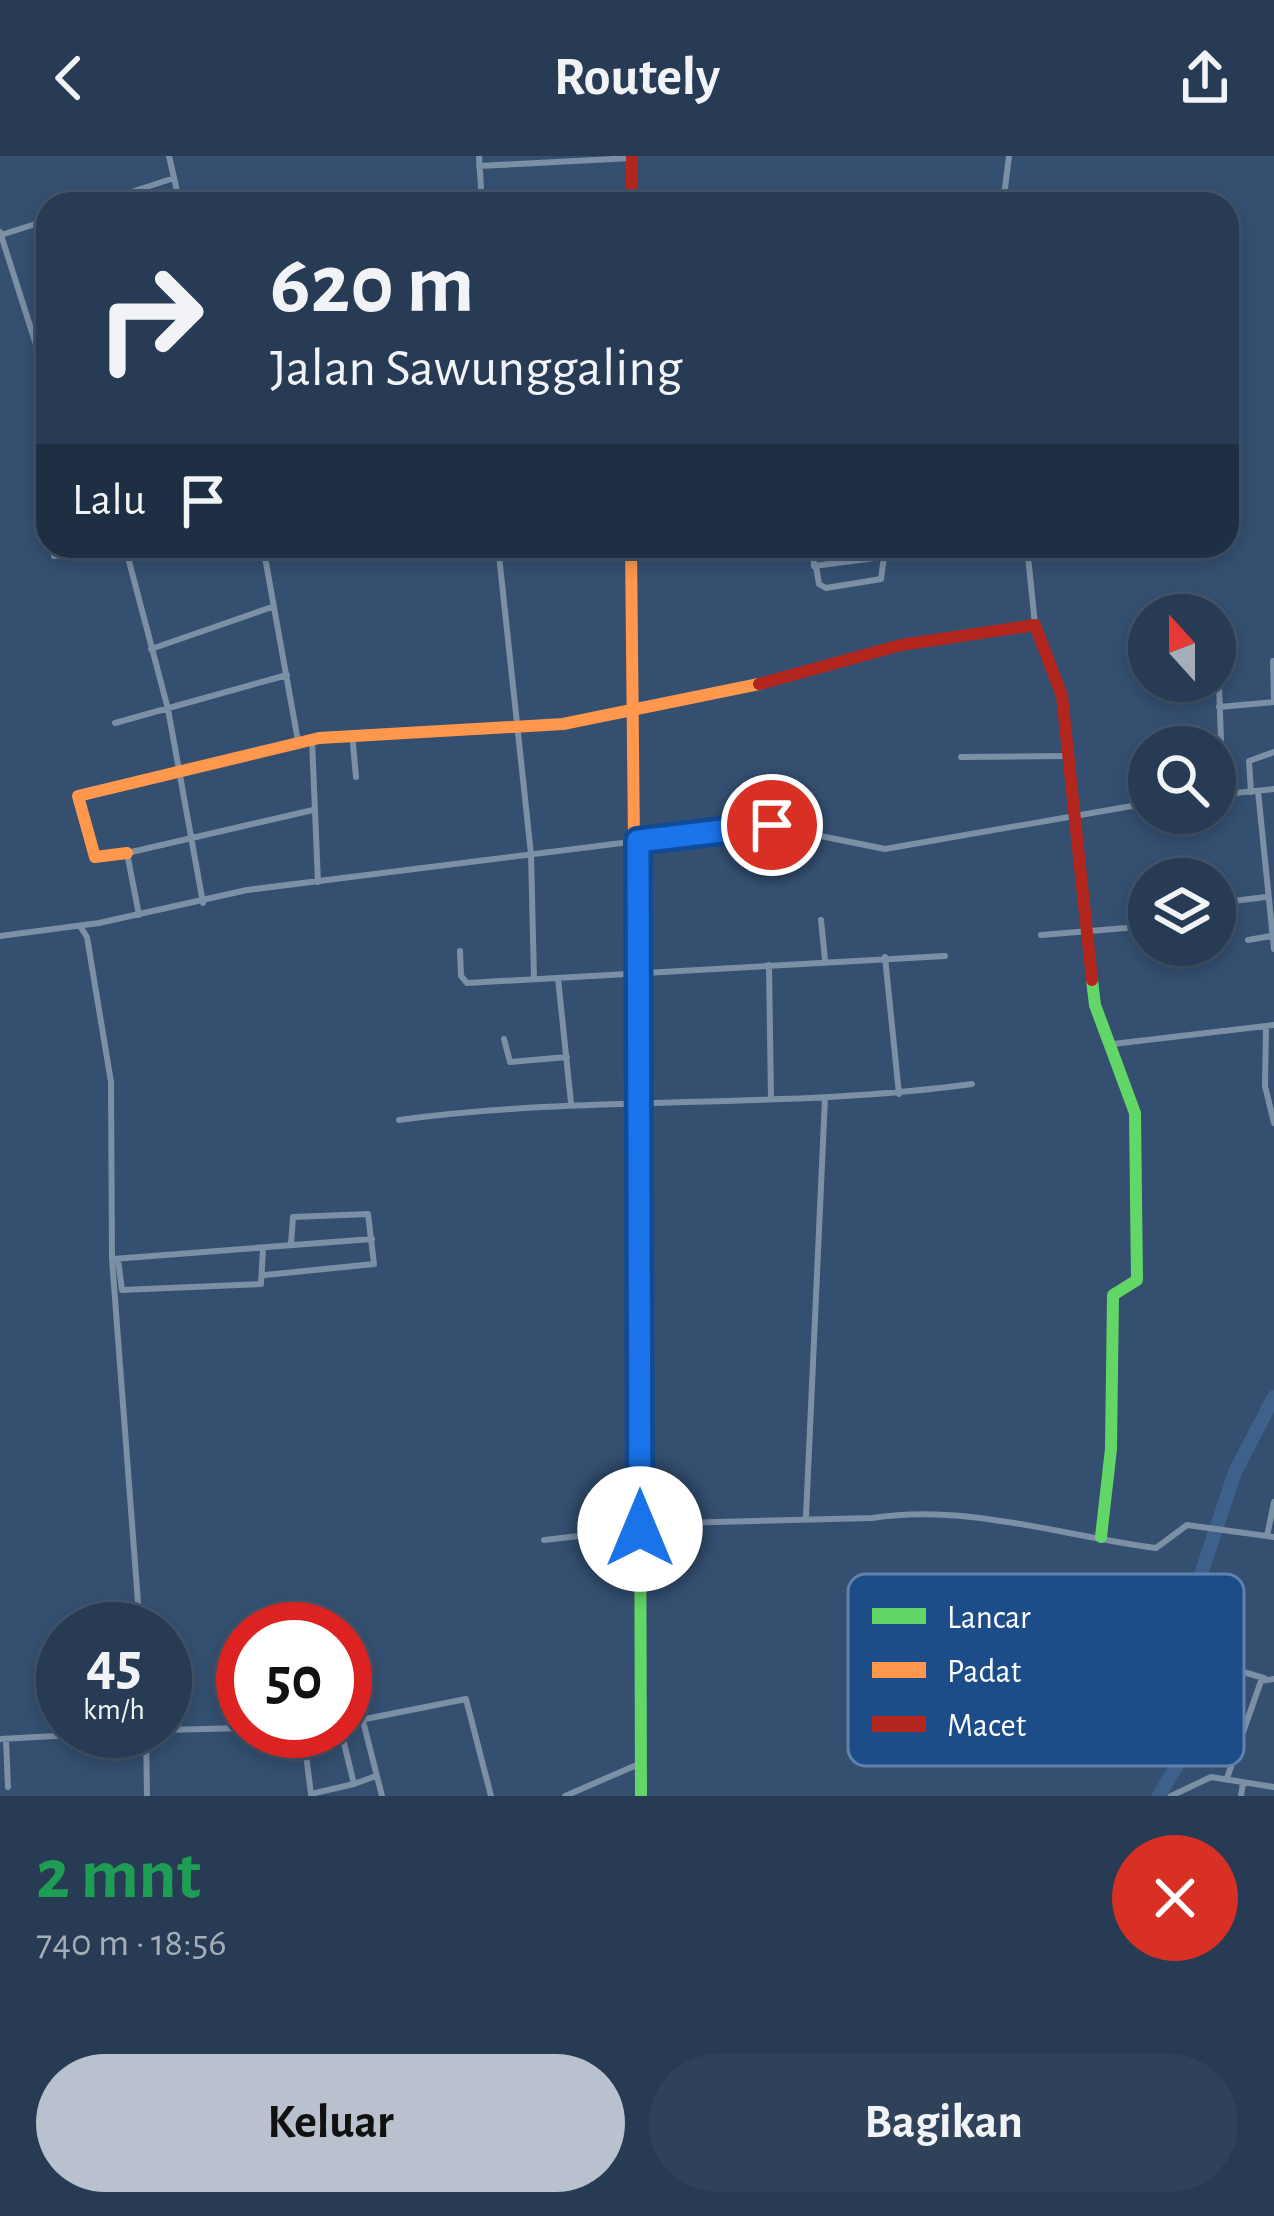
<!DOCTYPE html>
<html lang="id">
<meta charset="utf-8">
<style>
body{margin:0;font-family:"Alegreya Sans",sans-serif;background:#2f425a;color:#f1f3f6;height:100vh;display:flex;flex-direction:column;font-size:45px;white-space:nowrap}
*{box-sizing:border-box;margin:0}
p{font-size:39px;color:#a4adb8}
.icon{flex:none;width:66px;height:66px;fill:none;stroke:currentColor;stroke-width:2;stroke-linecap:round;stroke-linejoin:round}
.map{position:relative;height:1640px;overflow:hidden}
.sheet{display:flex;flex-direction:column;background:#273b54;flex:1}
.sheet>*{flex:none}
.banner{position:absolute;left:36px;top:36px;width:1203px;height:366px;border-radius:36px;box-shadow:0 6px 18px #0003,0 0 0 3px #43556b;background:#273b54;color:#f1f3f6;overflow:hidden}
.needle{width:78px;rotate:339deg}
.tools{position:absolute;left:1128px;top:438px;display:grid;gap:24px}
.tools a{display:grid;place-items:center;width:108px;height:108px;border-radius:50%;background:#273b54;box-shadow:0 6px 18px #0003,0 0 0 3px #43556b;font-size:60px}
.speed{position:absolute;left:36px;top:1446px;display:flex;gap:24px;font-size:60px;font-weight:700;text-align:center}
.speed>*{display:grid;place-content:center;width:156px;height:156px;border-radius:50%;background:#273b54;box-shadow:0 6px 18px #0003,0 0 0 3px #43556b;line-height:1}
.speed small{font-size:30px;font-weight:400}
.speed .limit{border:18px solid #d22;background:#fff;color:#111}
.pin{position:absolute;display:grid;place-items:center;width:102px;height:102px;color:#fff;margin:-51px;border:6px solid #fff;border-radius:50%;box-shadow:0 3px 12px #0007}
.me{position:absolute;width:132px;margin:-66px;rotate:0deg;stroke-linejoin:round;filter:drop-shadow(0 0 9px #0008)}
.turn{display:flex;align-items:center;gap:42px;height:252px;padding:0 36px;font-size:54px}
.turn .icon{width:156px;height:156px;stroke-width:2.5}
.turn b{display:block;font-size:84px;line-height:102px}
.then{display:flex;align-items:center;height:114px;padding:0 36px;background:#0003;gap:24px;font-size:45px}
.round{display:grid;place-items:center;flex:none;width:126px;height:126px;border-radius:63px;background:#2f425a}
.summary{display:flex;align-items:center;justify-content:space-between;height:204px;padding:0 36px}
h1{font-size:72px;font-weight:700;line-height:90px;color:#1e9e55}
.primary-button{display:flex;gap:24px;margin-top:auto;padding:24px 36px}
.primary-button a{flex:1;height:138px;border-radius:72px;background:#b8c1cd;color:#111;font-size:48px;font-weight:700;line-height:138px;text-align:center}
.primary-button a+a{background:#2f425a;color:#f1f3f6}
header{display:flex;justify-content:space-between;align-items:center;height:156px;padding:0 36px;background:#273b54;font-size:54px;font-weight:700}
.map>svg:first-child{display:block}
</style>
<header><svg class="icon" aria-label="back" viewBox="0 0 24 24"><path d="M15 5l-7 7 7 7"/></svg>Routely<svg class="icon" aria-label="share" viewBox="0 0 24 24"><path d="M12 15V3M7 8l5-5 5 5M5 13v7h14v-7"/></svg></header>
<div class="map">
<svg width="1274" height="1640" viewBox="0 0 1274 1640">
<rect width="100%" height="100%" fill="#344f70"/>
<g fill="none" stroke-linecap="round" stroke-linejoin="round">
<path stroke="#3e618b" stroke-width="14" d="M1159,1640L1187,1591L1162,1523L1166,1491L1200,1421L1235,1316L1274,1241"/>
<path stroke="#7b8fa5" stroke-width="6" d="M169,0L180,48
M479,0L482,48
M479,10L632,2
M95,48L174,22
M1003,48L1009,0
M0,76L48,226
M1,79L48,64
M125,390L168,553L203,747
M263,390L298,585
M498,390L531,698L534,823
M813,390L814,410L920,396L926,390
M1027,390L1035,469
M54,400L124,390
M816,410L819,428L826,432L881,423L884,401
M1217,476L1223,638
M151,493L272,451
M1273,505L1274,544
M1219,551L1274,546
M115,567L287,519
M352,577L356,621
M312,584L318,726
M961,601L1069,600
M1258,635L1274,793
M1251,636L1249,605L1274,596
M1215,639L1274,633
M1217,737L1233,745L1266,741
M139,759L127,697L313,654
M821,764L825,804
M80,770L87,781L111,926L112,1103L140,1473
M1041,779L1126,772
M0,780L99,767L247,734L766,669L885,693L1149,647
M1248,784L1271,780
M460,795L461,820L467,827L945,800
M885,801L899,938
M769,809L771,943
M558,822L571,947
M1266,871L1265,930L1274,967
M504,883L510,906L567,901
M1113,888L1274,869
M399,964C590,938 782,954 972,928
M113,1103L372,1083
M118,1103L122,1134L261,1128L263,1094
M265,1119L374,1108L368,1058L293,1061L291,1088
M806,1361L825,942
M640,1368L872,1362C967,1347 1062,1380 1156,1392L1187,1369L1274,1381
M1267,1380L1274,1346
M544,1384L640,1373
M1185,1499L1264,1522
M363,1565L382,1640
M345,1567L466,1543L491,1640
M165,1574L243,1572
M146,1575L147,1640
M303,1575L311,1638L354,1628L341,1575
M0,1583L148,1575
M6,1583L8,1631
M1227,1622L1261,1525L1274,1523
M354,1628L376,1620
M565,1640L639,1608
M1171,1640L1211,1621L1274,1631
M1241,1640L1243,1627"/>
<path stroke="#63d668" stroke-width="12" d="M1092,824L1095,849L1135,957L1137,1124L1113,1139L1111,1293L1101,1381
M640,1287L641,1640"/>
<path stroke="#ff974d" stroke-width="12" d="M631,390L640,1287
M127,697L95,701L78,640L319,582L563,568L759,528"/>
<path stroke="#b3261e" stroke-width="12" d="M632,0V48
M759,528L901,489L1035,469L1062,540L1092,824"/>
</g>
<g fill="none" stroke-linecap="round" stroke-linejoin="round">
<defs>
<path id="route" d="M640,1373L638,685L772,669"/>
</defs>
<use href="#route" stroke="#114b97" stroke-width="30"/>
<use href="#route" stroke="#1a73e8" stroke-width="21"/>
</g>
<rect x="848" y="1418" width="396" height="192" rx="18" fill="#1c4d88" stroke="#6082ac" stroke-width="3"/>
<rect x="872" y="1452" width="54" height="16" fill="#63d668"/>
<rect x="872" y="1506" width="54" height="16" fill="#ff974d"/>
<rect x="872" y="1560" width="54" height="16" fill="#b3261e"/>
<g font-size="33" fill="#fff">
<text x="947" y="1472">Lancar</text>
<text x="947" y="1526">Padat</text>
<text x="947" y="1580">Macet</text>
</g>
</svg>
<div class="tools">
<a><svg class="needle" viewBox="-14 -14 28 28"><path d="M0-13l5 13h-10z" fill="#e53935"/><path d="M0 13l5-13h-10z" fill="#a4adb8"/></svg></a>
<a><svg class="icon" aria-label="search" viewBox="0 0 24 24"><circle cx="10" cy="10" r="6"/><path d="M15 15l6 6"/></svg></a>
<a><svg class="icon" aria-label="layers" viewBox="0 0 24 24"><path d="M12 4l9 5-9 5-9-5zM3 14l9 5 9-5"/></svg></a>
</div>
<div class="speed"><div>45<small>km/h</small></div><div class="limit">50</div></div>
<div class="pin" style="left:772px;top:669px;background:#d93025"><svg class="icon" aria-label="arrive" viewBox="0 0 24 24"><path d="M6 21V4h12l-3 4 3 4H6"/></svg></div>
<svg class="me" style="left:640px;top:1373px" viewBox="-20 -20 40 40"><circle r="19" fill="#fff"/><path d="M0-13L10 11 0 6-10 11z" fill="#1a73e8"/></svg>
<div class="banner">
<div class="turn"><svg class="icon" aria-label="right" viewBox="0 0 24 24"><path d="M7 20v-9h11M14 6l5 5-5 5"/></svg><div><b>620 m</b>Jalan Sawunggaling</div></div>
<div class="then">Lalu<svg class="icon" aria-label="arrive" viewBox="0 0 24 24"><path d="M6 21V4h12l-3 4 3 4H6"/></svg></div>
</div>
</div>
<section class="sheet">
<div class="summary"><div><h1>2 mnt</h1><p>740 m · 18:56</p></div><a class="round" style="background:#d93025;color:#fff"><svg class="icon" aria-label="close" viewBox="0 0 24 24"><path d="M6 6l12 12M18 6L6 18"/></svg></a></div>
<div class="primary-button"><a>Keluar</a><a>Bagikan</a></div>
</section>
